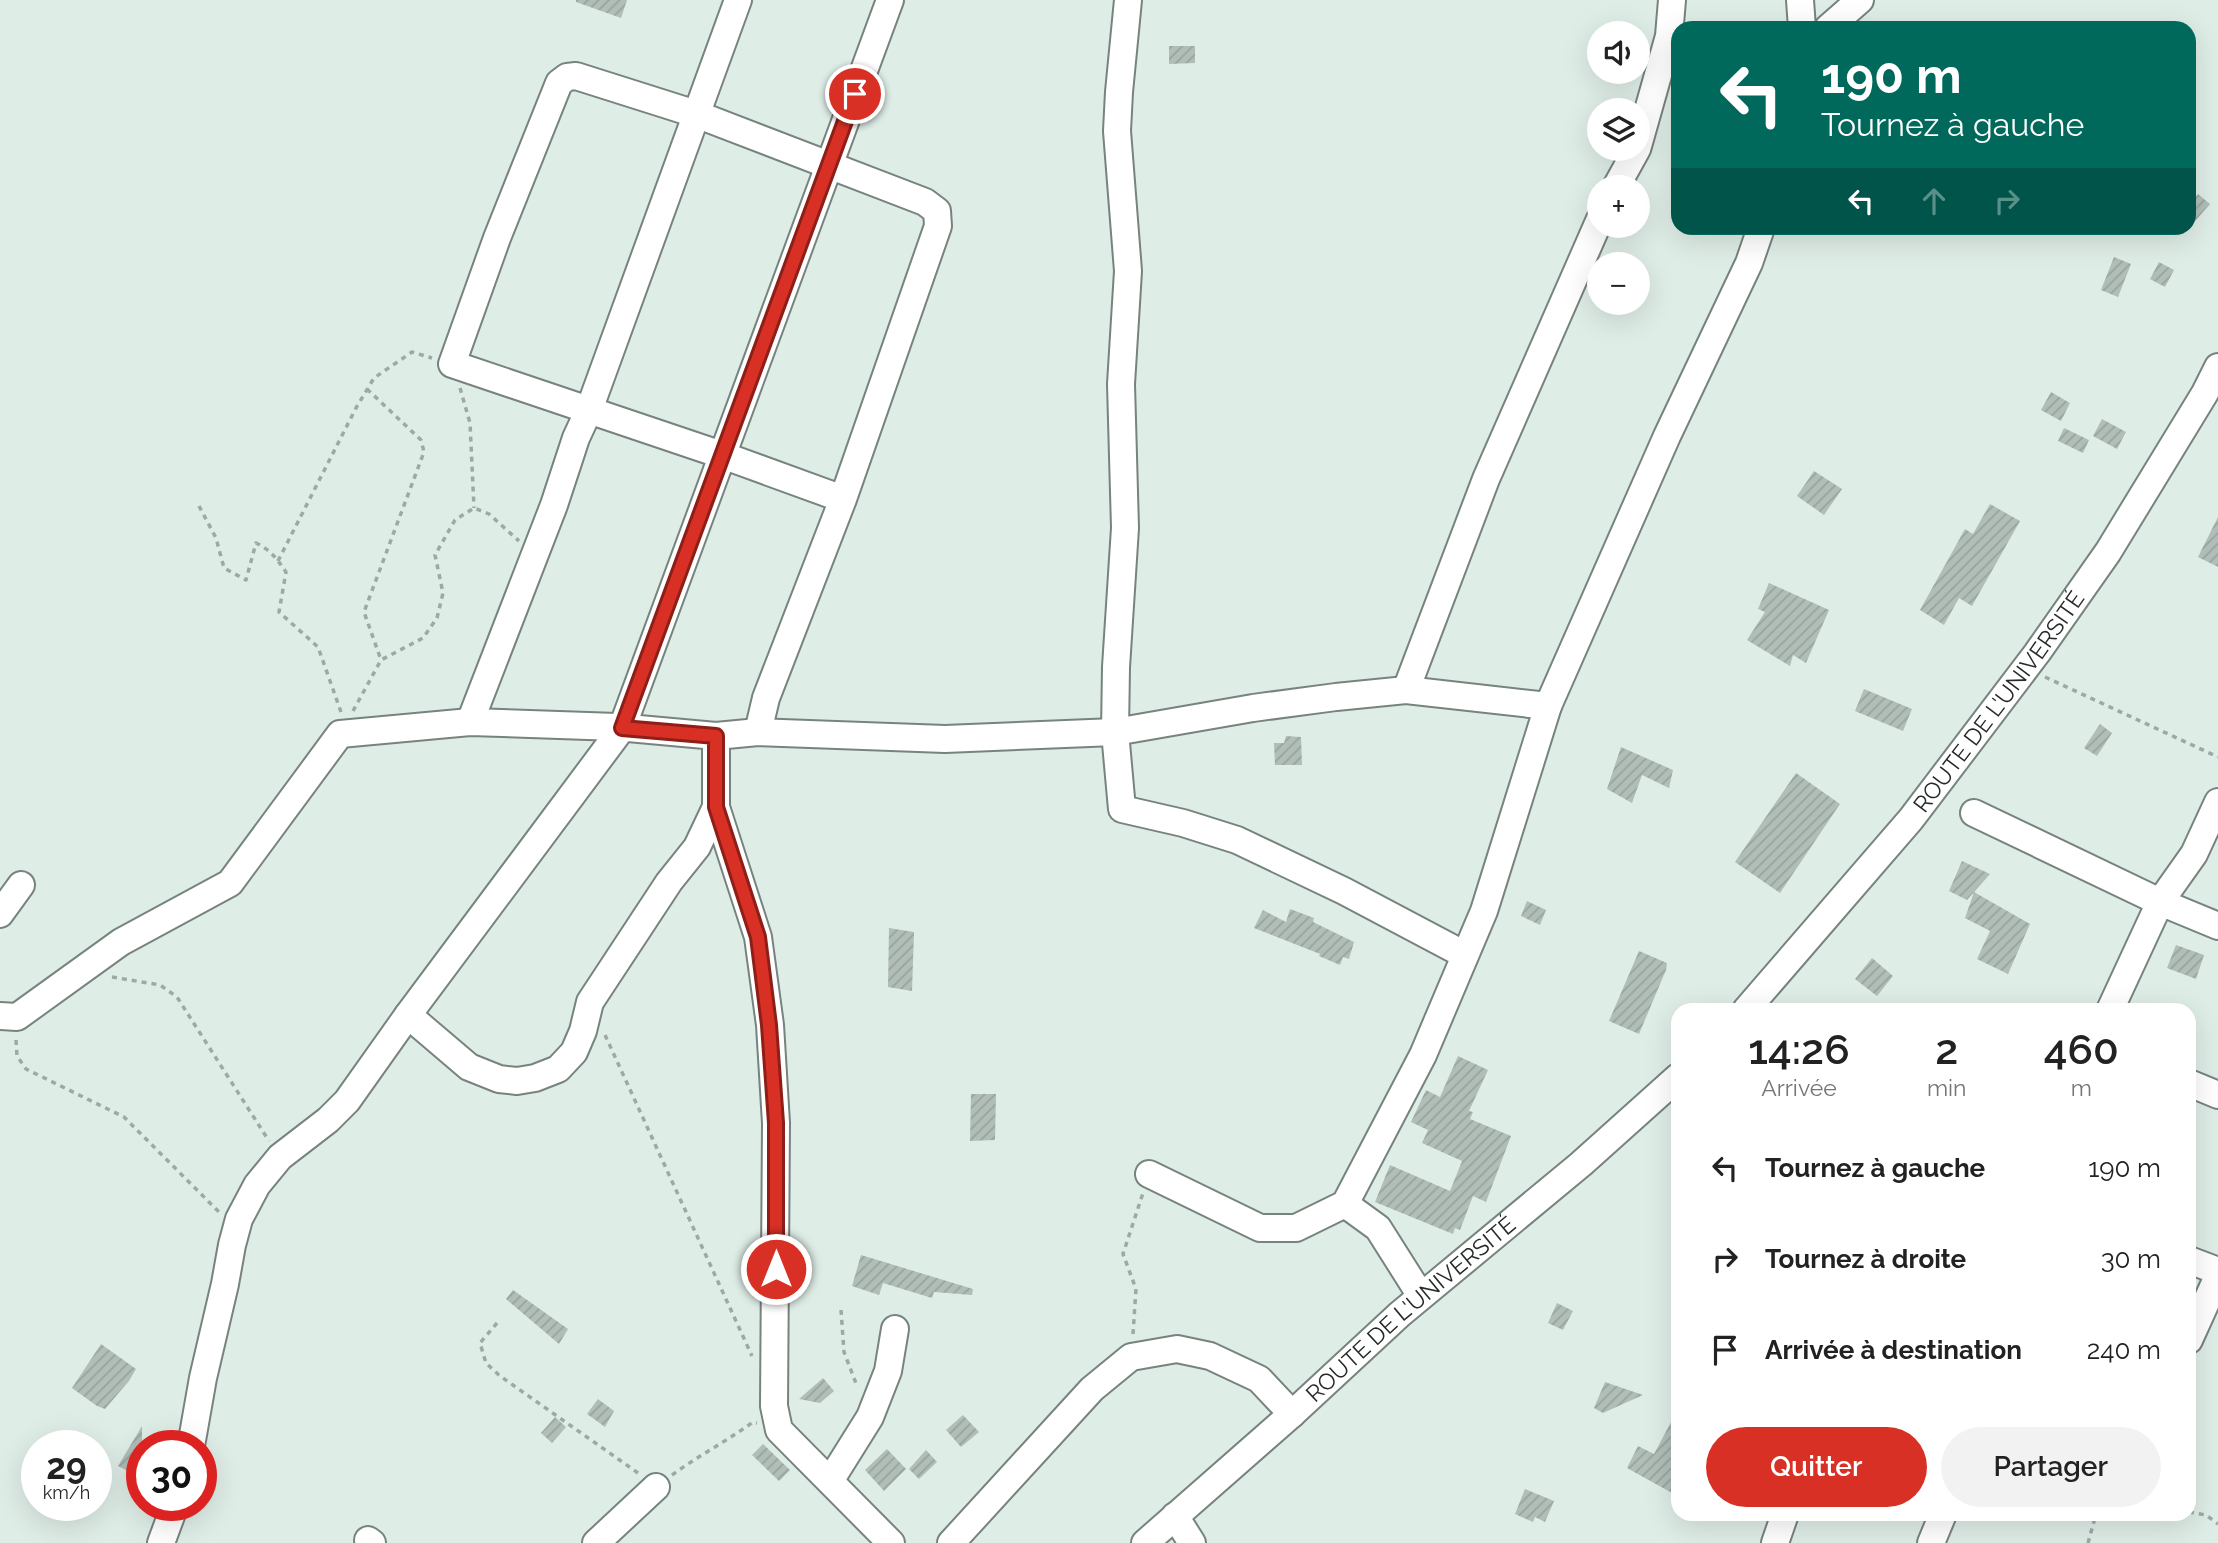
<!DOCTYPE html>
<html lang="fr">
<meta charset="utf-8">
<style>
body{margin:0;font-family:Raleway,sans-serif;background:#f2f2f2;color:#222;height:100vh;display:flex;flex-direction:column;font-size:26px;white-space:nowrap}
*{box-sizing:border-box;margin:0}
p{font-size:23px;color:#767676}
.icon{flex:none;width:38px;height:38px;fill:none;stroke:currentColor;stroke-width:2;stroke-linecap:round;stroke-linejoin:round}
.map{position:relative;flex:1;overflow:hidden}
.panel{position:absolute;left:1671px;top:1003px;width:525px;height:518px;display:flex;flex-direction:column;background:#fff;border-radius:21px;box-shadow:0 7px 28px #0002}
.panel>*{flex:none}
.top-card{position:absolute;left:1671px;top:21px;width:525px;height:214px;border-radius:21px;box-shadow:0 7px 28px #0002;background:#00695c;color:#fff;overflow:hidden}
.controls{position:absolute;left:1587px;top:21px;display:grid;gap:14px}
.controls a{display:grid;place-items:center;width:63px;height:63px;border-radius:50%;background:#fff;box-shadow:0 7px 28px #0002;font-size:35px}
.speed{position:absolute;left:21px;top:1430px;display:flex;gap:14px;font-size:35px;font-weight:700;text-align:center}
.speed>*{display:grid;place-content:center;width:91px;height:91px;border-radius:50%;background:#fff;box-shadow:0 7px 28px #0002;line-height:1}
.speed small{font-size:18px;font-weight:400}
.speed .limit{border:10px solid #d22;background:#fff;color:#111}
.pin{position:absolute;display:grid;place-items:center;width:60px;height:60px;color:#fff;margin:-30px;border:4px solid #fff;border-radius:50%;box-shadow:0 2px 7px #0007}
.me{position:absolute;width:77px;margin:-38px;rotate:0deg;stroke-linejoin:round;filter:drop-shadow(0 0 5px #0008)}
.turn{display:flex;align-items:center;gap:24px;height:147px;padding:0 35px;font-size:32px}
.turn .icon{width:91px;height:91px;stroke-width:2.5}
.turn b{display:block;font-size:49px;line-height:60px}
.lanes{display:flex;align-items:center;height:66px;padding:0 35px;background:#0003;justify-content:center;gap:35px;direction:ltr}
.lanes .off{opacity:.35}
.eta{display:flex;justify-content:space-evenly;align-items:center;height:119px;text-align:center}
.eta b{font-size:42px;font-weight:600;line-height:49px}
.primary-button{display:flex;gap:14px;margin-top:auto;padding:14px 35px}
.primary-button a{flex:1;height:80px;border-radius:42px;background:#d93025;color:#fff;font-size:28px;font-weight:600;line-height:80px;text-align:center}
.primary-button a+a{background:#f2f2f2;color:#222}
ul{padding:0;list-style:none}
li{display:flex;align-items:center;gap:21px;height:91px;padding:0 35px}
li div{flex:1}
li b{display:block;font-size:26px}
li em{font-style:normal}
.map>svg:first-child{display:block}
</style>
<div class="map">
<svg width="2218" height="1543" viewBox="0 0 2218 1543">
<defs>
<pattern id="building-hatch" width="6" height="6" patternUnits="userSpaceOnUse" patternTransform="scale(1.75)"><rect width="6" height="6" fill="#b1beb8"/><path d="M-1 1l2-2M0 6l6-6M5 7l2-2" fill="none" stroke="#98a39e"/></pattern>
</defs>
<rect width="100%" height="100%" fill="#dfede7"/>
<path fill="url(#building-hatch)" d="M576,0H627L621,18L576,2Z
M1169,46H1195V63L1169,64Z
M2198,194L2210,204L2189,228V205Z
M2114,257L2131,264L2118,297L2101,290Z
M2159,262L2174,270L2165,287L2150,279Z
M2051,392L2070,403L2061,421L2041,410Z
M2102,419L2126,432L2117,449L2093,436Z
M2064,428L2089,440L2083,453L2058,441Z
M1814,471L1842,489L1824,515L1797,496Z
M1990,504L2020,521L1972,606L1959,598L1944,625L1920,610L1965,529L1973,534Z
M2218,517V567L2198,557Z
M1769,583L1829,610L1806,663L1793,655L1790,666L1747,640L1765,612L1758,609Z
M1864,689L1912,709L1903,731L1855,711Z
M2100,724L2112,733L2097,756L2084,748Z
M1286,736L1301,737L1302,765H1275L1274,743H1284Z
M1621,747L1673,770L1669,788L1642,775L1632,803L1607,789Z
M1796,773L1840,804L1780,893L1735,862Z
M1962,861L1990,874L1967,900L1949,891Z
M1974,892L2030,924L2008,974L1977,959L1990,931L1965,918Z
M1527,901L1546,910L1540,925L1521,916Z
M1290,909L1314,918L1313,922L1354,942L1349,959L1343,957L1340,965L1319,956L1320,954L1254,928L1263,910L1286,922Z
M889,928L914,932L912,991L888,987Z
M2176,945L2204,955L2196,979L2167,968Z
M1639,951L1667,963L1666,970L1639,1034L1609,1021Z
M1872,958L1893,976L1877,996L1855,979Z
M1458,1056L1488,1070L1469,1111L1473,1112L1470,1119L1511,1136L1486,1202L1473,1196L1460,1230L1455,1228L1453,1234L1375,1202L1390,1165L1450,1191L1462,1161L1422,1143L1428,1130L1411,1122L1426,1090L1440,1097Z
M971,1094H996L995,1140L970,1141Z
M861,1255L973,1289L972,1295L934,1292L932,1298L883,1283L879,1295L852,1286Z
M513,1290L568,1329L559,1344L506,1299Z
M1557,1303L1573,1311L1563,1330L1548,1323Z
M101,1344L136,1369L129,1381L105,1409L97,1406L72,1388Z
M823,1378L834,1391L820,1403L799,1399Z
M1605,1382L1643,1395L1603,1413L1594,1408Z
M598,1399L614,1411L605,1427L587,1414Z
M1678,1409V1482L1672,1493L1627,1468L1638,1446L1654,1454Z
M963,1415L979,1432L961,1447L946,1430Z
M555,1417L566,1427L552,1443L541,1433Z
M142,1426V1478L118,1466Z
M763,1444L790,1470L779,1481L752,1455Z
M887,1449L906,1469L884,1491L865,1470Z
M926,1450L937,1462L919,1479L909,1469Z
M1525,1489L1554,1501L1545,1522L1535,1517L1533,1522L1515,1514Z"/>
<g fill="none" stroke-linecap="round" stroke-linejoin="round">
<defs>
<g id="minor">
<path d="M1128,0L1119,92L1117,131L1128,271L1121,384L1125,528L1116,667L1115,732L1122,809L1183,823L1237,840L1344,891L1465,955"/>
<path d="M1800,0L1802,28"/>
<path d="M1828,28L1860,0"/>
<path d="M1638,146L1669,36L1672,0"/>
<path d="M1616,187L1637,149"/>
<path d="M1406,690L1486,479L1600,219"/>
<path d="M470,722L554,505L576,438L589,410L738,0"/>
<path d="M758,732L766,698L843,499L938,226L937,211L925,202L696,114L576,76L567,77L559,83L497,238L452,364L722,455L843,499"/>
<path d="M716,736V807L758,937L770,1025L776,1123L774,1406L779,1430L891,1543"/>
<path d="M1974,813L2160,902L2218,926"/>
<path d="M0,914L21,885"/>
<path id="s1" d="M1746,1010L1911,819L2037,653L2108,552L2205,393L2218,367"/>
<path d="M2110,1010L2160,902L2194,854L2218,802"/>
<path d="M408,1015L469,1067L499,1079L517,1081L535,1078L558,1069L574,1052L583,1031L590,1002L669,882L697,847L716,807"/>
<path d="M0,1016L17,1017L121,942L230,883L340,734L470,722L617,727L716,736L758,732L945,739L1115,732L1253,708L1336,697L1406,690L1548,706"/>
<path d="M2189,1083L2218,1095"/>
<path d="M1149,1174L1260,1228H1296L1345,1204L1423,1055L1484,911L1548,706L1667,436L1749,263L1761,228"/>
<path d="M1345,1204L1378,1228L1421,1296"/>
<path d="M2189,1260L2218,1271"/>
<path d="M2189,1340L2218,1276"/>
<path d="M191,1446L203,1378L225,1284L232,1245L239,1219L257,1185L280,1157L328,1120L347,1101L408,1015L622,728L890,0"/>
<path d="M830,1481L870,1417L888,1371L895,1329"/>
<path d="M1175,1516L1192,1543"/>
<path d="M368,1540L372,1543"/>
<path d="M161,1543L175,1505"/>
<path d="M596,1543L656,1487"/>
<path d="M951,1543L1092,1389L1131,1357L1177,1349L1210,1356L1259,1379L1292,1414"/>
<path id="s2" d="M1145,1543L1292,1414L1400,1314L1581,1164L1678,1077"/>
<path d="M1775,1543L1785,1514"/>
<path d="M1931,1543L1943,1514"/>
</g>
</defs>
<use href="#minor" stroke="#77837e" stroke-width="30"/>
<path stroke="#9ea9a4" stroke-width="3.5" stroke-dasharray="5 5" stroke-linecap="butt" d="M460,388L470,423L474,508
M367,389L421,440L424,452L364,612L381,660
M199,506L216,538L224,568L246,580L256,543C272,551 276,558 286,572L279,612L318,647L341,712
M278,561L356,408L374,378L412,352L432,358
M2045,677L2218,757
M353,711L381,660L423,638L437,618L443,593L435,555L455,520L474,508L489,514L519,541
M112,977L160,985L177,997L269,1141
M605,1035L752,1356
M16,1040L17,1056L26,1069L124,1117L219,1212
M841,1310L844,1352L857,1386
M497,1323L480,1343L486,1363L500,1376L638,1473
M1133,1334L1136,1289L1123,1254L1143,1193
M672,1475C698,1456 727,1441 753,1422L757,1423
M2189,1512L2206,1515L2218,1524
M2088,1543L2096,1514"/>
<use href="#minor" stroke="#fff" stroke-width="26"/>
</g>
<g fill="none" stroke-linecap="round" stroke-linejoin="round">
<defs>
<path id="route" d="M776,1269V1123L769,1025L758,937L716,807V736L622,728L855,94"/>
</defs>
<use href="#route" stroke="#8d1f18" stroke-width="18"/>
<use href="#route" stroke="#d93025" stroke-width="12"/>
</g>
<g text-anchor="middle" stroke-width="5" stroke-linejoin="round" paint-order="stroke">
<g font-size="23" fill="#262b29" stroke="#dfede7">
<text dy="8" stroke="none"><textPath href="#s1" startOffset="399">ROUTE DE L'UNIVERSITÉ</textPath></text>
<text dy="8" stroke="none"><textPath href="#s2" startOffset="354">ROUTE DE L'UNIVERSITÉ</textPath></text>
</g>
</g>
</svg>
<div class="controls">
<a><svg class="icon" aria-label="sound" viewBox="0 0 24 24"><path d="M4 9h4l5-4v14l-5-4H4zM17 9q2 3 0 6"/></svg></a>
<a><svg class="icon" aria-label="layers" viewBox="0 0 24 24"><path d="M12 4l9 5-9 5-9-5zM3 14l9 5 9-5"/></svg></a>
<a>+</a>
<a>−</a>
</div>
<div class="speed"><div>29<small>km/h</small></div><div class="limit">30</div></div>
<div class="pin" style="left:855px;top:94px;background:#d93025"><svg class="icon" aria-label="arrive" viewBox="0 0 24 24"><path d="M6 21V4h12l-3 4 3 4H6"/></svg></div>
<svg class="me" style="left:776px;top:1269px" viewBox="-20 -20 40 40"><circle r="17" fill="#d93025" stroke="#fff" stroke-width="3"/><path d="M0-11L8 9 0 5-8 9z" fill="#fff"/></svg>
<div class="top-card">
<div class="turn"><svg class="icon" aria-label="left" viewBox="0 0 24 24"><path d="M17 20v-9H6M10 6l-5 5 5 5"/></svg><div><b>190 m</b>Tournez à gauche</div></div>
<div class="lanes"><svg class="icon" aria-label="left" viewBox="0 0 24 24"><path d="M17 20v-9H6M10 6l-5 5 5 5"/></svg><svg class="icon off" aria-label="ahead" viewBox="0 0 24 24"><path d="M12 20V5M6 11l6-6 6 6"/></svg><svg class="icon off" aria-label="right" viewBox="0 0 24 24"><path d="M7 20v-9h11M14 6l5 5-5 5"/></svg></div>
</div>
<section class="panel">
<div class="eta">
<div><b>14:26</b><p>Arrivée</p></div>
<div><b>2</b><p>min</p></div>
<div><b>460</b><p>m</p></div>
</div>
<ul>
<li><svg class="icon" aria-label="left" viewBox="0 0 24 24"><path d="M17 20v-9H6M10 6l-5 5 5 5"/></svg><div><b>Tournez à gauche</b></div><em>190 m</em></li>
<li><svg class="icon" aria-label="right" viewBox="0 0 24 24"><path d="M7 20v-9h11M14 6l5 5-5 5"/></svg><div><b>Tournez à droite</b></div><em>30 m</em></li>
<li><svg class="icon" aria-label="arrive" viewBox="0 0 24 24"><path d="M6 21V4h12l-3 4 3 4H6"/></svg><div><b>Arrivée à destination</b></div><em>240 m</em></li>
</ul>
<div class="primary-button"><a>Quitter</a><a>Partager</a></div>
</section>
</div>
